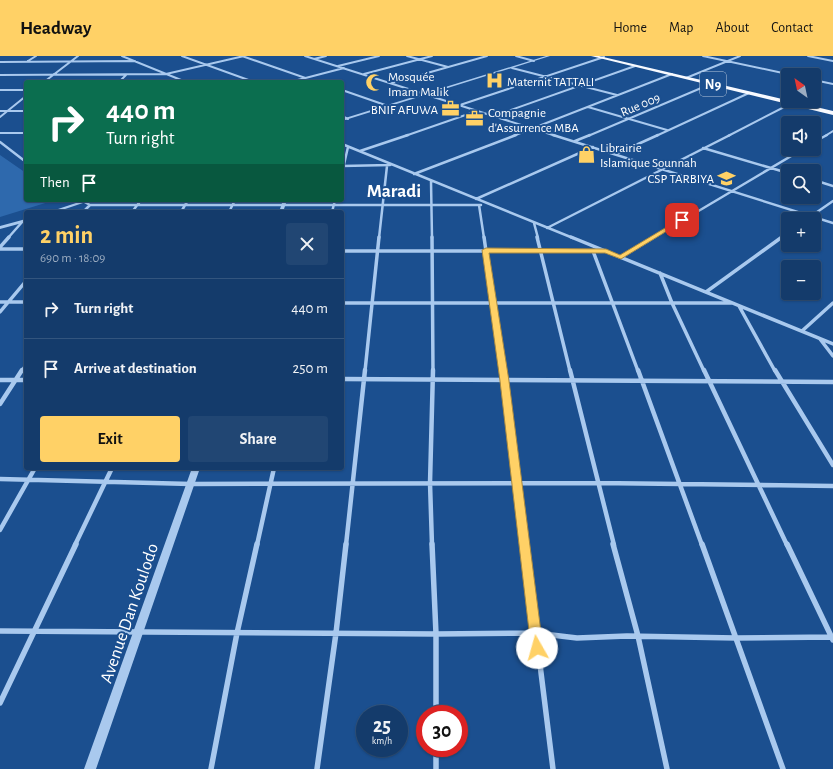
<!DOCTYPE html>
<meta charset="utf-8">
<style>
body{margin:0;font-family:"Alegreya Sans",sans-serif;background:#214673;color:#f1f3f6;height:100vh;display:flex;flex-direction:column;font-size:15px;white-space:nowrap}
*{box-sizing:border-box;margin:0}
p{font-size:13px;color:#9dadc1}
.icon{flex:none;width:22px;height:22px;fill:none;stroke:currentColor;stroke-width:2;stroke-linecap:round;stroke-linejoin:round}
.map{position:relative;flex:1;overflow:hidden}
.sheet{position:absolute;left:24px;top:154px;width:320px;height:260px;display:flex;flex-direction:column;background:#143b6b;border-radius:4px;box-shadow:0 1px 3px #0004,0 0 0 1px #33557e}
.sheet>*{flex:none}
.top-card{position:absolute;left:24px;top:24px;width:320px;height:122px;border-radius:4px;box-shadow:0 1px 3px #0004,0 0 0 1px #33557e;background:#0b6e4f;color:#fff;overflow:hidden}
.needle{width:26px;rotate:327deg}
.fabs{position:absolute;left:781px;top:12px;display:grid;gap:8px}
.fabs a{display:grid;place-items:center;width:40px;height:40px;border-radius:4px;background:#143b6b;box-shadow:0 1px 3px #0004,0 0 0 1px #33557e;font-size:20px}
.speed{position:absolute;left:356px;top:649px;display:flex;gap:8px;font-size:20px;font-weight:700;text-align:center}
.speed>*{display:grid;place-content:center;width:52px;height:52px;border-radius:50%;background:#143b6b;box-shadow:0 1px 3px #0004,0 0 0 1px #33557e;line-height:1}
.speed small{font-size:10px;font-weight:400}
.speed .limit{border:6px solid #d22;background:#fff;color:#111}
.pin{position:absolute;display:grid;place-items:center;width:34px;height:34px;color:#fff;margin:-17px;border-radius:8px;box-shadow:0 2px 6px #0006}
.me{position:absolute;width:44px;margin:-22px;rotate:353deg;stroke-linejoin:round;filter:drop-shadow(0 0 3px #0008)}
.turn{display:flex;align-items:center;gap:14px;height:84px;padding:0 16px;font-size:18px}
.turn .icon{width:52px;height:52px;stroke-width:2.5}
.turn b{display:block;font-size:28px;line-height:34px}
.then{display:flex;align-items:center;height:38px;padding:0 16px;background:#0003;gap:8px;font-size:15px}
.round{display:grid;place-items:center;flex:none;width:42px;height:42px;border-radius:4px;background:#214673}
.head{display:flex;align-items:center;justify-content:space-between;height:68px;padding:0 16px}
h1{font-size:24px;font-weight:600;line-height:30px;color:#ffd166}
.button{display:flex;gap:8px;margin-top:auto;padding:8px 16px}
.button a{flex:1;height:46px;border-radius:4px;background:#ffd166;color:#111;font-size:16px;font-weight:600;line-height:46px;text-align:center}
.button a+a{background:#214673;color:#f1f3f6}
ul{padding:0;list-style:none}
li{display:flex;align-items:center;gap:12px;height:60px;padding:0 16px;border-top:1px solid #33557e}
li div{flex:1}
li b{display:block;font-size:15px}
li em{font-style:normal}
header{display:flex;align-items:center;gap:24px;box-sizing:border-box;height:56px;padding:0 20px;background:#ffd166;color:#111}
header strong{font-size:19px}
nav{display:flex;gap:22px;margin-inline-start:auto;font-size:14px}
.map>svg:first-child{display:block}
</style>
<header>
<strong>Headway</strong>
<nav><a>Home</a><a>Map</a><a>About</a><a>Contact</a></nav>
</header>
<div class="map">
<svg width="833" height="713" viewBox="0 0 833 713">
<rect width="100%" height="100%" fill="#1b4f8f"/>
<path fill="#2e69ad" d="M0,99L26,117V144H55L0,161Z"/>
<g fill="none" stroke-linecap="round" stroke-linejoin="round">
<path stroke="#a9c9ee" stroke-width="2" d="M122,0L186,26
M182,0L254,26
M242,0L317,26
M305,0L556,80
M407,0L448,11
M516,0L534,5
M703,0L792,19
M808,0L833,5
M314,3L326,0
M28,5L36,0
M0,6L135,5
M338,10L379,0
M512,12L617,39
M364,18L432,0
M0,19L166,18L244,0
M686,22L740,0
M814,24L833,28
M44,26L78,0
M119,26L126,19
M290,26L344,12
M392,27L487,0
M0,34H26
M342,34L388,50
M460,49L604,1
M588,51L667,74
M0,55H26
M342,60L348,63
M494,60L635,10
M0,61L26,40
M0,77H26
M405,80L477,55
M513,80L672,18
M588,80L713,27
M656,80L749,37
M728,80L792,47
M825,80L833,75"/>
<path stroke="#a9c9ee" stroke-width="2.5" d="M553,79L833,167
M575,85L590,79
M0,86L26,106
M814,86L827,79
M342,88L573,182
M703,92L788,117
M360,95L408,79
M616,98L658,79
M342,110L390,109
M342,117L348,91
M414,118L516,79
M814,124L833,130
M431,125L432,182
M476,143L593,91
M81,144L90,149H481
M479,149L484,182
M83,156L90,149
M132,156L141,144
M181,156L188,144
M229,156L235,144
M332,156L335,144
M807,163L833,145
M534,167L538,182
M547,172L730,79
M8,182L23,165
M379,182L387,110
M653,182L803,93
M781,182L788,177"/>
<path stroke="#a9c9ee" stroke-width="3.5" d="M432,181L433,315
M484,181L503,315
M537,181L570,315
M571,181L833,288
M0,191L9,181
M0,193H26
M342,195H604
M593,195L638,315
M621,201L654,181
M660,217L672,247L704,315
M706,236L782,181
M0,246H26
M342,247H731
M739,250L775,315
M0,256L26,225
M802,275L833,247
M820,283L833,300
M22,315L26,309
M365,315L379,181"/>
<path stroke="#a9c9ee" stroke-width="4.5" d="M503,314L525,489
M570,314L614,489
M638,314L702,489
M704,314L787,489
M775,314L833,409
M342,323L833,326
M0,324H26
M0,348L22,314
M0,423L191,428L597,427L833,430
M0,474L35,412
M75,489L112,412
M257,489L274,412
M346,489L365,314
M432,489L430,427L433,314"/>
<path stroke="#a9c9ee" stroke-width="5.5" d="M432,488L436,578V658
M525,488L553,713
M613,488L638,580L667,713
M702,488L783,713
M787,488L833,584
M0,575L436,578L535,577L577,582L627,580L736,582L833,581
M0,647L76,488
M436,692V713
M211,713L237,577L257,488
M317,713L336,577L346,488"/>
<path fill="#a9c9ee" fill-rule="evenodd" d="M546,0H550L342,65V63Z
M85,144H92L56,156H49Z
M283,144H287L283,156H279Z
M26,163V166L0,173V170Z
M192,412H200L96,713H84Z"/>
<path fill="#f8faff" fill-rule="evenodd" d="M591,0H599L833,55V59Z"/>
</g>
<path fill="#ffd166" stroke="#a68842" d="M680,163L685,164L621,203L605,197H489L509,325L543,592L541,596L537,598L533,596L531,592L500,325L482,194L486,192L606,193L620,199Z"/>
<defs>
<symbol id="hospital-bare" viewBox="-9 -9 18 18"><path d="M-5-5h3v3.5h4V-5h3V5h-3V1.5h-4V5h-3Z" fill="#ffd166" stroke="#1b4f8f" stroke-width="2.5" paint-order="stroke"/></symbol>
<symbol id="mosque-bare" viewBox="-9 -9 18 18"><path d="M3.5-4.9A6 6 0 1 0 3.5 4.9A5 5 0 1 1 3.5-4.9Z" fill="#ffd166" stroke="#1b4f8f" stroke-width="2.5" paint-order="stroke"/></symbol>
<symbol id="office-bare" viewBox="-9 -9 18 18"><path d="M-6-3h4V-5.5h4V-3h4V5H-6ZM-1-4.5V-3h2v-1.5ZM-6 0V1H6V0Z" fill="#ffd166" stroke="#1b4f8f" stroke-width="2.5" paint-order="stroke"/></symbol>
<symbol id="shop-bare" viewBox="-9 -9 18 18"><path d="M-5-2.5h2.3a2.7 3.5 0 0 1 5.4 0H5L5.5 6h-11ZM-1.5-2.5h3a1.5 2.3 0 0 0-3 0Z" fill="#ffd166" stroke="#1b4f8f" stroke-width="2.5" paint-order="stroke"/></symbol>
<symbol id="school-bare" viewBox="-9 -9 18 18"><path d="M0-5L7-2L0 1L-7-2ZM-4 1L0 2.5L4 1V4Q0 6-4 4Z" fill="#ffd166" stroke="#1b4f8f" stroke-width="2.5" paint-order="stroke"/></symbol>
</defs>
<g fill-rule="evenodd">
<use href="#hospital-bare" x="482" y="12" width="25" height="25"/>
<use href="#mosque-bare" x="362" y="14" width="25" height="25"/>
<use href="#office-bare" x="438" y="40" width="25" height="25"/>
<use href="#office-bare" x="462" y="50" width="25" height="25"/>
<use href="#shop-bare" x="574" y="86" width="25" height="25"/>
<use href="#school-bare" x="714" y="110" width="25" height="25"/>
</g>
<g text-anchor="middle" stroke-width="4" stroke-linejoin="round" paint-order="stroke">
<g font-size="13" fill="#fff" stroke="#1b4f8f" text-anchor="start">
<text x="388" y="25">Mosquée<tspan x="388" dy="15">Imam Malik</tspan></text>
<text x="507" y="30">Maternit TATTALI</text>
<text x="438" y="58" text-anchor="end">BNIF AFUWA</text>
<text x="488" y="61">Compagnie<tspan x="488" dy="15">d'Assurrence MBA</tspan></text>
<text x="600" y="96">Librairie<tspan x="600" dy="15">Islamique Sounnah</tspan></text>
<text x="714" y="127" text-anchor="end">CSP TARBIYA</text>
</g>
<g font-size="13" fill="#fff" stroke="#1b4f8f">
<text transform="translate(640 48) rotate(-23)" y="5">Rue 009</text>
</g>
<rect fill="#1b4f8f" stroke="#bbcadd" stroke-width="1" x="700" y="16" width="26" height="24" rx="3"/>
<g font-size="14" font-weight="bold" fill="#fff">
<text x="713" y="33">N9</text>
</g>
<g font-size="18" fill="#fff" stroke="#1b4f8f">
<text transform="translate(129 557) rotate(-71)" y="6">Avenue Dan Koulodo</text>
</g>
<g font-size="19" font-weight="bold" fill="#fff" stroke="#1b4f8f">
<text x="394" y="141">Maradi</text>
</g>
</g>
</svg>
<div class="fabs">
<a><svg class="needle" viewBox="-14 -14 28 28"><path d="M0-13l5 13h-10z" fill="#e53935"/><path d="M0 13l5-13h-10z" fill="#9dadc1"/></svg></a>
<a><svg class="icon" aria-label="sound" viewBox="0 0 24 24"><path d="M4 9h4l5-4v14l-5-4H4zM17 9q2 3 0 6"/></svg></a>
<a><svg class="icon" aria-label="search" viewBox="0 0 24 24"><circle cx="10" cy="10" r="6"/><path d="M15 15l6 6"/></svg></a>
<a>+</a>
<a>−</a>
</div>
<div class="speed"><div>25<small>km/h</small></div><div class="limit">30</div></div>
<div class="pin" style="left:682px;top:164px;background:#d93025"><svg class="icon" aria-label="arrive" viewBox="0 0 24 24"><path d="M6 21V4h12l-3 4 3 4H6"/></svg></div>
<svg class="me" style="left:537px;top:592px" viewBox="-20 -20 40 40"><circle r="19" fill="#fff"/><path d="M0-13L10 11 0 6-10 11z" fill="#ffd166"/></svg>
<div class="top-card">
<div class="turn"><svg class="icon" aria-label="right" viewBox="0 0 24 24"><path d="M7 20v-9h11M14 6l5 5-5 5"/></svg><div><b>440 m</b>Turn right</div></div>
<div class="then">Then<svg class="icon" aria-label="arrive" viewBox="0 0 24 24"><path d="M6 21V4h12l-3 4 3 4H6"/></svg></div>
</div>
<section class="sheet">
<div class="head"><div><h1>2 min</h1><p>690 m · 18:09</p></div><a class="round"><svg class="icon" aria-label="close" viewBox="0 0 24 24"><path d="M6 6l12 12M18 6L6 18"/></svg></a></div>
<ul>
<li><svg class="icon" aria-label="right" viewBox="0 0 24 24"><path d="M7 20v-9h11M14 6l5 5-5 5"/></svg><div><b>Turn right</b></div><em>440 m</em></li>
<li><svg class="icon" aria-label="arrive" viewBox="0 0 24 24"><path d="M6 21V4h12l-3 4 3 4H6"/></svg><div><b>Arrive at destination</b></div><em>250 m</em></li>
</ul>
<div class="button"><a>Exit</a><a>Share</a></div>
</section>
</div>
